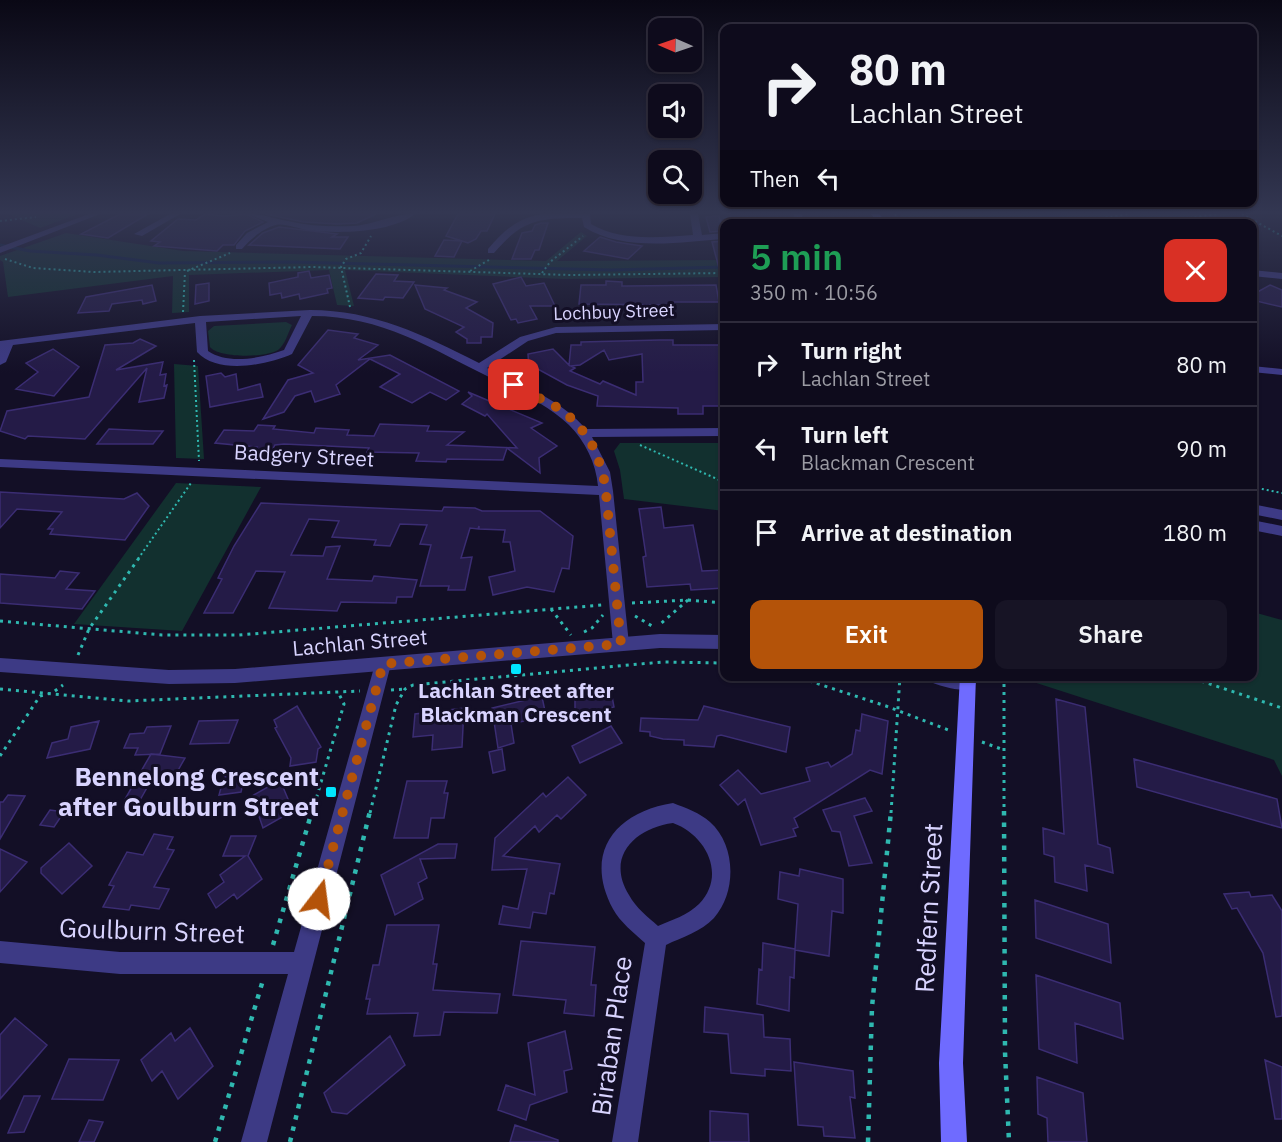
<!DOCTYPE html>
<meta charset="utf-8">
<style>
body{margin:0;font-family:"IBM Plex Sans",sans-serif;background:#171425;color:#f1f3f6;height:100vh;display:flex;flex-direction:column;font-size:22px;white-space:nowrap}
*{box-sizing:border-box;margin:0}
p{font-size:20px;color:#9b9ba3}
.icon{flex:none;width:33px;height:33px;fill:none;stroke:currentColor;stroke-width:2;stroke-linecap:round;stroke-linejoin:round}
.map{position:relative;flex:1;overflow:hidden}
.drawer{position:absolute;left:720px;top:219px;width:537px;height:462px;display:flex;flex-direction:column;background:#0e0b1c;border-radius:12px;box-shadow:0 2px 4px #0004,0 0 0 2px #2e2b3b}
.drawer>*{flex:none}
.banner{position:absolute;left:720px;top:24px;width:537px;height:183px;border-radius:12px;box-shadow:0 2px 4px #0004,0 0 0 2px #2e2b3b;background:#0e0b1c;color:#f1f3f6;overflow:hidden}
.needle{width:39px;rotate:272deg}
.fabs{position:absolute;left:648px;top:18px;display:grid;gap:12px}
.fabs a{display:grid;place-items:center;width:54px;height:54px;border-radius:12px;background:#0e0b1c;box-shadow:0 2px 4px #0004,0 0 0 2px #2e2b3b;font-size:30px}
.pin{position:absolute;display:grid;place-items:center;width:51px;height:51px;color:#fff;margin:-26px;border-radius:12px;box-shadow:0 3px 9px #0006}
.me{position:absolute;width:66px;margin:-33px;rotate:15deg;stroke-linejoin:round;filter:drop-shadow(0 0 4px #0008)}
.turn{display:flex;align-items:center;gap:21px;height:126px;padding:0 30px;font-size:27px}
.turn .icon{width:78px;height:78px;stroke-width:2.5}
.turn b{display:block;font-size:42px;line-height:51px}
.then{display:flex;align-items:center;height:57px;padding:0 30px;background:#0003;gap:12px;font-size:22px}
.round{display:grid;place-items:center;flex:none;width:63px;height:63px;border-radius:12px;background:#171425}
.overview{display:flex;align-items:center;justify-content:space-between;height:102px;padding:0 30px}
h1{font-size:36px;font-weight:600;line-height:45px;color:#1e9e55}
.cta{display:flex;gap:12px;margin-top:auto;padding:12px 30px}
.cta a{flex:1;height:69px;border-radius:12px;background:#b45309;color:#fff;font-size:24px;font-weight:600;line-height:69px;text-align:center}
.cta a+a{background:#171425;color:#f1f3f6}
ul{padding:0;list-style:none}
li{display:flex;align-items:center;gap:18px;height:84px;padding:0 30px;border-top:2px solid #2e2b3b}
li div{flex:1}
li b{display:block;font-size:22px}
li em{font-style:normal}
.map>svg:first-child{display:block}
</style>
<div class="map">
<svg width="1282" height="1142" viewBox="0 0 1282 1142">
<rect width="100%" height="100%" fill="#130f26"/>
<path fill="#12302f" d="M8,214H78L40,228Z
M900,214H1237L1164,224H907Z
M581,232L587,236L557,261L724,260V277L564,279L345,270L354,306L337,305L329,270L189,275V312L172,313L173,276L8,297L3,262L0,260V256L66,233L183,251L546,261Z
M286,322L292,325C288,333 285,345 278,350C266,358 218,358 210,347L208,331L214,326Z
M174,364L198,366L204,459L176,458Z
M620,443H719L724,450V511L624,499L620,470L614,451Z
M176,483L261,487L182,631L74,624Z
M1253,612L1282,620V776L1274,760L1018,677L1252,676Z"/>
<g fill="none" stroke-linecap="round" stroke-linejoin="round">
<path stroke="#0a1f44" stroke-width="3" d="M990,224L1065,214
M0,245L30,251L97,255L159,263L292,262L612,270L724,267"/>
</g>
<path fill="#241b47" stroke="#3b2d73" stroke-width="1.5" fill-rule="evenodd" d="M120,214H148L108,238L81,234Z
M205,214L224,216L246,214L263,222L245,231L234,245H223L217,251L154,246L160,242L151,241L178,219L196,220Z
M265,214H376L357,223L337,224L304,222Z
M458,214H495L487,231H481L476,239L468,243L462,241L454,257L435,256L444,240L462,241L446,236Z
M719,216L723,231L710,232L706,217Z
M541,223H548L539,250H535L531,259H512L522,233L532,231L535,225Z
M279,227L337,234L332,237H348L340,249L249,245L263,233Z
M600,237L616,242L642,246L628,259L584,251Z
M724,241V272H720L712,242Z
M309,271L311,278L329,275L332,288L327,289L328,293L300,299L299,294L282,298L281,293L270,295L269,283L298,277V273Z
M376,274L398,275L394,281L414,282L403,298L385,297L383,300L358,298Z
M521,277L526,286L544,283L555,306H530L537,319L518,323L516,319L511,320L493,284Z
M606,281L622,282V286H626L716,285L719,302H674V305L579,304L581,285H606Z
M209,283V301L195,304L196,285Z
M152,285L156,301L143,304L142,300L112,304L109,311L78,313L86,297Z
M415,285L447,288L444,290L477,302L466,308L493,323L492,337H481V343H467V339L456,332L464,327L425,309Z
M1270,285L1282,290V307L1252,300V295Z
M328,330L358,334L354,338L378,345L358,360L390,355L459,391L446,400L430,392L412,403L380,387L400,374L370,359L336,385L340,394L315,402L311,391L295,396L284,412L263,419L288,380L313,373L298,365Z
M140,339L156,346L116,370L163,362L160,375L166,374L164,386L167,385L164,398L139,402L147,368L85,439L28,436L25,439L0,431L7,411L89,397L105,345L133,343Z
M660,340H673V345H720L724,375V406H703V414H678V408L597,406L598,396L567,385L536,368L529,369L528,354L553,349L569,365L571,345H581V342ZM604,350L609,360L642,354L643,382H636V395L603,381L600,384L570,371L575,368L571,366L580,365Z
M53,349L79,367L54,396L16,389L38,372L26,363Z
M221,373L225,377L236,374L238,390L260,384L263,397L210,407L206,376Z
M468,392L542,423L531,428L557,446L539,458L540,473L507,448L503,460L447,459L446,462L416,461L419,453L367,452L369,448L284,444L275,445L271,452L254,451L257,447L215,443L224,430L254,431L258,425L275,426L273,429L314,433L316,428L349,430L347,435L374,436L380,424L429,426L427,431L464,432L447,445L517,448L487,414L485,416L462,404L472,396Z
M109,429L150,431H163L153,444H97Z
M0,492L124,499L137,493L149,506L125,540L50,534L53,529H48L62,512L17,509L0,528Z
M261,503L442,511L444,507L475,508L482,511H540L573,536L569,569L562,568L554,592L527,587L493,595L489,577L515,571L510,542H503L505,530L479,529V526L478,529L470,528L461,558L472,557L465,590H448L449,586H420L431,545L420,544L427,525L400,524L390,546L374,545L376,540L332,537L339,521L309,519L291,555L323,556L326,547L340,546L327,579L372,581L374,576L417,580L412,597H397L396,603L341,602L337,611L269,608L285,572L256,571L233,613H204L222,579L218,578L234,546Z
M661,507L664,528L693,525L702,571L724,570V588L691,590L690,584L647,587L643,557L646,556L639,509Z
M60,571L79,573L66,589L95,591L82,609L0,603V574L55,578Z
M610,686L614,707L610,708L611,711L575,717V692Z
M541,692L546,716L511,724L514,743L498,748L492,708L526,700V696Z
M1056,699L1085,707L1098,844L1110,848L1113,873L1085,865L1087,891L1055,882L1054,857L1044,854L1043,828L1064,834Z
M297,706L321,747L318,749L316,762L290,766L291,758L275,728L277,727L274,720Z
M704,706L790,727L786,752L721,735L717,736L714,747L684,745V740L663,739L650,736V732L640,731L641,718L698,720Z
M464,708L462,747L432,750L433,735L413,737L415,714Z
M862,714L888,721L882,774L870,770L794,818L798,827L793,829L796,836L761,845L745,799L738,805L720,785L738,770L761,794L810,781L806,768L828,762L831,767L852,754L856,730L860,731Z
M238,720L229,743L190,744L199,721Z
M99,721L90,749L47,758L52,743L68,739L71,727Z
M171,726L160,754L135,755L138,748H124L130,734L144,733L147,727Z
M611,726L622,743L580,763L572,746Z
M502,749L505,770L493,773L489,752Z
M151,754L185,758L172,781L152,779L140,800L125,799Z
M1134,759L1277,799L1282,828L1137,787Z
M245,775L241,792L219,795L224,777Z
M568,777L586,795L561,819L557,815L539,832L535,826L503,856L560,864L554,894L550,893L546,914L533,912L530,928L499,924L503,906L518,909L527,869L492,870L495,838L543,793L546,797Z
M280,780L293,811L263,828L252,796Z
M407,781H447L444,793H448L444,818H431L428,838H394Z
M8,795L25,796L0,839V802H3Z
M865,798L872,811L854,816L872,863L849,866L840,832L832,831L823,810Z
M50,810L64,812L54,827L40,825Z
M154,834L173,837L167,849L174,850L154,887L169,889L159,909L131,905L129,910L103,907L114,886L109,885L127,852L143,855Z
M231,836H256L248,856L262,879L237,899L234,894L216,908L208,894L224,882L220,875L245,856H223Z
M69,843L92,866L62,894L41,873V868Z
M438,844H457L455,858L420,859L427,878L418,883L423,899L395,915L381,875Z
M0,849L27,862L0,892Z
M800,869L843,879V913L832,911L829,956L795,950L794,978L790,977L789,1011L757,1004L759,969L762,970L763,943L795,949L798,904L778,899L780,872L799,876Z
M1249,892L1251,897L1272,895L1282,911V1016L1276,1017L1263,953L1237,908L1232,909L1224,894Z
M1035,900L1108,924L1111,963L1036,938Z
M387,925H439L433,964H437L433,990L500,994L497,1013L444,1012L440,1035L414,1036L418,1013L367,1014L370,999H366L373,965H379Z
M521,941L595,947L591,985H596L594,1016L564,1013L566,1000L513,995Z
M1036,975L1120,1003L1123,1039L1075,1023L1077,1063L1039,1049Z
M705,1007L763,1015L764,1037L790,1039L791,1071L765,1069V1076L731,1073L728,1034L704,1032Z
M15,1018L47,1045L0,1099V1035Z
M190,1028L213,1066L178,1099L162,1071L152,1081L141,1060L171,1033L175,1041Z
M565,1031L572,1069L564,1071L567,1092L530,1105L526,1120L498,1110L506,1085L535,1095L528,1043Z
M390,1036L405,1065L347,1114L332,1112L324,1093Z
M69,1059L119,1060L103,1100L52,1099Z
M1265,1060L1282,1067V1119H1275Z
M794,1062L853,1071L855,1098L850,1097L855,1138L824,1136L823,1127L798,1125Z
M1037,1077L1083,1093L1087,1142H1048L1047,1118L1038,1114Z
M24,1096H40L24,1132L8,1133Z
M710,1111L748,1114L749,1142H710Z
M89,1120L103,1122L94,1142H79Z
M515,1125L558,1140V1142H510Z"/>
<g fill="none" stroke-linecap="round" stroke-linejoin="round">
<path stroke="#2fb8b0" stroke-width="2" stroke-dasharray="2 3" stroke-linecap="butt" d="M895,214L902,224
M1242,214L1282,236
M0,221L36,217
M1061,224L1129,214
M1145,224L1218,214
M5,259L33,268L94,272L312,267L570,275L724,273
M187,271L230,253
M470,271L489,260
M542,273L550,262L583,236
M350,307L341,267L346,259L361,253L371,236
M183,312L185,272
M194,360L199,461
M640,445L724,482
M1252,487L1282,493
M138,559L191,483"/>
<path stroke="#2fb8b0" stroke-width="3" stroke-dasharray="3 5" stroke-linecap="butt" d="M688,600L724,603
M632,603L688,600L658,626
M551,609L571,635
M635,616L652,626
M0,621L162,635H239L602,605
M584,632L592,628L603,615
M78,655L89,629L139,558
M794,676L886,706L951,731
M1004,676V813
M1186,676L1282,708
M0,689L128,701L360,691
M391,690L405,689
M982,742L1004,750
M0,756L40,696L52,693L63,685
M312,813L344,704L338,692
M370,813L396,705L405,689L413,685L662,662L724,663
M891,813L900,676"/>
<path stroke="#2fb8b0" stroke-width="4.5" stroke-dasharray="4.5 7" stroke-linecap="butt" d="M1004,811L1005,1052L1009,1142
M273,945L312,811
M215,1142L263,980
M290,1142L370,811
M868,1142L872,1007L891,811"/>
<path fill="#3d3a85" fill-rule="evenodd" d="M170,214H180L142,236L134,234Z
M248,214C261,213 274,219 288,221C309,226 331,227 353,226C373,225 400,212 415,214C391,233 337,234 307,230C299,229 284,223 276,225C263,228 251,239 242,249H236V245L247,233L268,222Z
M542,214H590L591,224C621,242 660,237 693,235L690,214H698L702,235L724,233V239C680,242 624,252 584,227L582,218C539,218 523,219 494,253H488V249C504,230 518,218 542,214Z
M794,214H802L803,224H794Z
M1252,270L1282,273V279L1252,276Z
M310,310C373,310 424,335 479,363L520,337L556,327L724,324V330L556,333L528,341L487,368C522,385 560,399 586,429L724,428V436L592,437L610,472L613,491L629,644L627,649L621,651L615,649L613,644L599,495L0,467V459L598,486C596,463 585,441 569,425C547,404 518,392 491,378C430,348 382,316 312,316L292,354C267,365 218,375 197,352L195,323L13,345L6,362L0,365V341L200,316ZM301,316L284,350C262,358 228,365 208,351L206,322Z
M1252,366L1282,369V375L1252,372Z
M383,657L389,659L391,664L267,1142H241L288,974H120L0,963V941L120,952H294L375,664L377,659Z
M673,803C686,808 700,813 710,822C736,845 737,892 714,918C701,932 682,937 666,945L638,1142H612L645,943C634,933 620,922 613,909C583,853 615,812 673,803ZM673,823C706,835 727,875 699,904C688,915 672,920 658,926C648,917 636,908 629,895C605,856 636,828 673,823Z"/>
<path fill="#3d3a85" fill-rule="evenodd" d="M89,214H100L0,253V247Z
M1252,504L1282,510V520L1252,514Z
M1252,520L1282,526V536L1252,530Z
M660,634L724,635V649L660,648L235,683L169,684L0,672V658L169,670L235,669Z
M926,676H971L976,683L974,688C962,693 940,686 928,681Z"/>
<path fill="#6f6bff" fill-rule="evenodd" d="M871,214H879L888,224H879Z
M960,676H976L963,1063L967,1142H941L939,1063Z"/>
</g>
<linearGradient id="sky" x2="0" y2="1"><stop stop-color="#0a0815"/><stop offset="0.57" stop-color="#333752"/><stop offset="1" stop-color="#333752" stop-opacity="0"/></linearGradient>
<rect width="1282" height="373" fill="url(#sky)"/>
<g fill="none" stroke-linecap="round" stroke-linejoin="round">
<path stroke="#b45309" stroke-width="10" stroke-dasharray="0 18" d="M319,899L383,664L621,644L605,483L596,451L578,424L560,409L514,385"/>
</g>
<g fill="#00e5ff" stroke="#130f26" stroke-width="2">
<rect x="510" y="663" width="12" height="12" rx="3"/>
<rect x="325" y="786" width="12" height="12" rx="3"/>
</g>
<g text-anchor="middle" stroke-width="6" stroke-linejoin="round" paint-order="stroke">
<g font-size="18" fill="#d9d4ff" stroke="#130f26">
<text transform="translate(614 312) rotate(-2)" y="6">Lochbuy Street</text>
</g>
<g font-size="21" fill="#d9d4ff" stroke="#130f26">
<text transform="translate(304 456) rotate(3)" y="7">Badgery Street</text>
<text transform="translate(360 643) rotate(-5)" y="7">Lachlan Street</text>
</g>
<g font-size="21" font-weight="bold" fill="#d9d4ff" stroke="#130f26">
<text x="516" y="698">Lachlan Street after<tspan x="516" dy="24">Blackman Crescent</tspan></text>
</g>
<g font-size="26" font-weight="bold" fill="#d9d4ff" stroke="#130f26" text-anchor="end">
<text x="319" y="786">Bennelong Crescent<tspan x="319" dy="30">after Goulburn Street</tspan></text>
</g>
<g font-size="26" fill="#d9d4ff" stroke="#130f26">
<text transform="translate(929 908) rotate(-87)" y="9">Redfern Street</text>
<text transform="translate(152 931) rotate(2)" y="9">Goulburn Street</text>
<text transform="translate(612 1036) rotate(-82)" y="9">Biraban Place</text>
</g>
</g>
</svg>
<div class="fabs">
<a><svg class="needle" viewBox="-14 -14 28 28"><path d="M0-13l5 13h-10z" fill="#e53935"/><path d="M0 13l5-13h-10z" fill="#9b9ba3"/></svg></a>
<a><svg class="icon" aria-label="sound" viewBox="0 0 24 24"><path d="M4 9h4l5-4v14l-5-4H4zM17 9q2 3 0 6"/></svg></a>
<a><svg class="icon" aria-label="search" viewBox="0 0 24 24"><circle cx="10" cy="10" r="6"/><path d="M15 15l6 6"/></svg></a>
</div>
<div class="pin" style="left:514px;top:385px;background:#d93025"><svg class="icon" aria-label="arrive" viewBox="0 0 24 24"><path d="M6 21V4h12l-3 4 3 4H6"/></svg></div>
<svg class="me" style="left:319px;top:899px" viewBox="-20 -20 40 40"><circle r="19" fill="#fff"/><path d="M0-13L10 11 0 6-10 11z" fill="#b45309"/></svg>
<div class="banner">
<div class="turn"><svg class="icon" aria-label="right" viewBox="0 0 24 24"><path d="M7 20v-9h11M14 6l5 5-5 5"/></svg><div><b>80 m</b>Lachlan Street</div></div>
<div class="then">Then<svg class="icon" aria-label="left" viewBox="0 0 24 24"><path d="M17 20v-9H6M10 6l-5 5 5 5"/></svg></div>
</div>
<section class="drawer">
<div class="overview"><div><h1>5 min</h1><p>350 m · 10:56</p></div><a class="round" style="background:#d93025;color:#fff"><svg class="icon" aria-label="close" viewBox="0 0 24 24"><path d="M6 6l12 12M18 6L6 18"/></svg></a></div>
<ul>
<li><svg class="icon" aria-label="right" viewBox="0 0 24 24"><path d="M7 20v-9h11M14 6l5 5-5 5"/></svg><div><b>Turn right</b><p>Lachlan Street</p></div><em>80 m</em></li>
<li><svg class="icon" aria-label="left" viewBox="0 0 24 24"><path d="M17 20v-9H6M10 6l-5 5 5 5"/></svg><div><b>Turn left</b><p>Blackman Crescent</p></div><em>90 m</em></li>
<li><svg class="icon" aria-label="arrive" viewBox="0 0 24 24"><path d="M6 21V4h12l-3 4 3 4H6"/></svg><div><b>Arrive at destination</b></div><em>180 m</em></li>
</ul>
<div class="cta"><a>Exit</a><a>Share</a></div>
</section>
</div>
